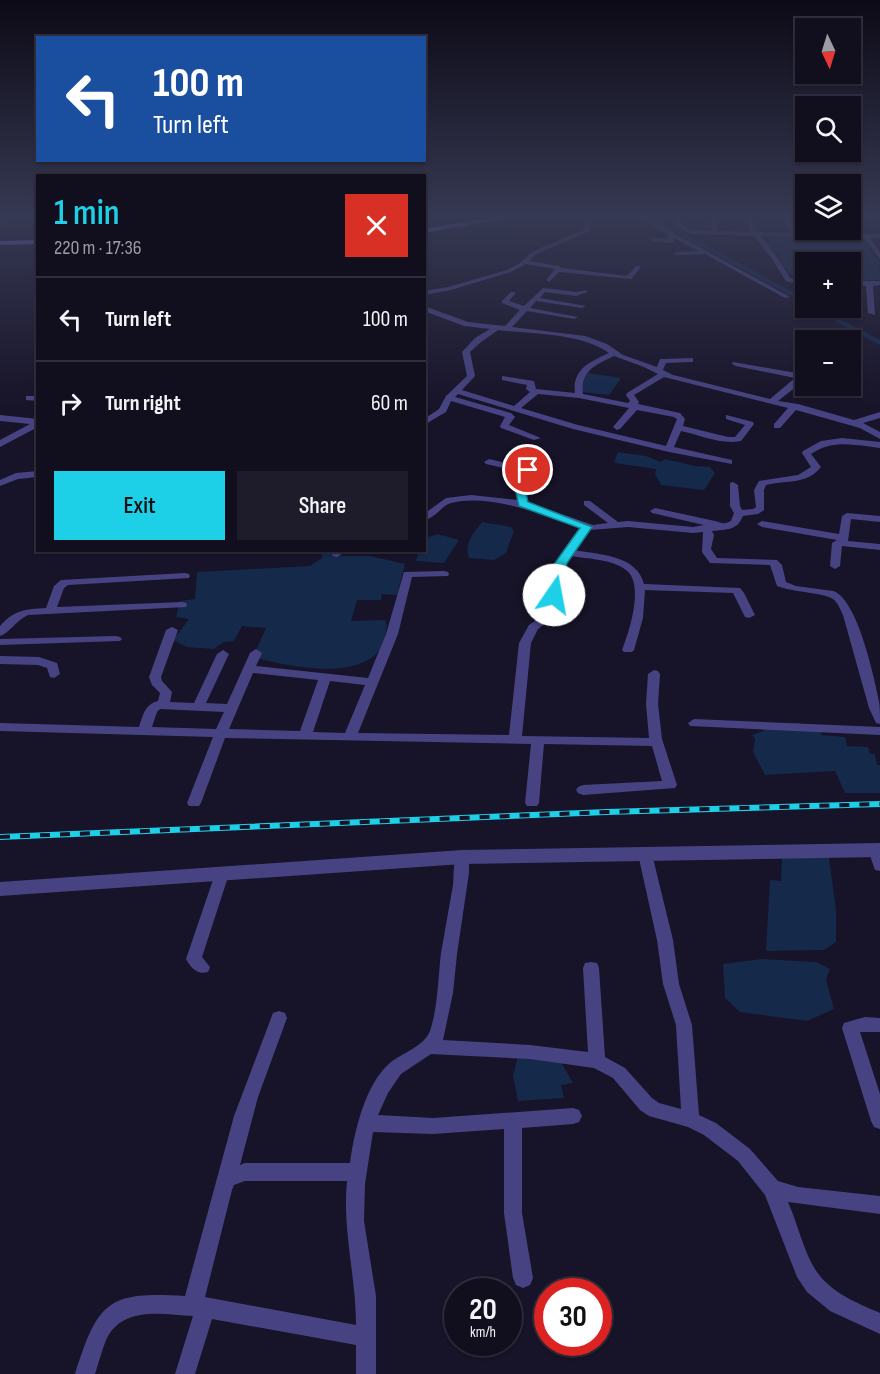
<!DOCTYPE html>
<meta charset="utf-8">
<style>
body{margin:0;font-family:"Sofia Sans Condensed",sans-serif;background:#1e1c2b;color:#f1f3f6;height:100vh;display:flex;flex-direction:column;font-size:22px;white-space:nowrap}
*{box-sizing:border-box;margin:0}
p{font-size:20px;color:#9c9ca4}
.icon{flex:none;width:33px;height:33px;fill:none;stroke:currentColor;stroke-width:2;stroke-linecap:round;stroke-linejoin:round}
.map{position:relative;flex:1;overflow:hidden}
.panel{position:absolute;left:36px;top:174px;width:390px;height:378px;display:flex;flex-direction:column;background:#110e1e;border-radius:0px;box-shadow:0 2px 4px #0004,0 0 0 2px #302e3c}
.panel>*{flex:none}
.banner{position:absolute;left:36px;top:36px;width:390px;height:126px;border-radius:0px;box-shadow:0 2px 4px #0004,0 0 0 2px #302e3c;background:#1a4fa0;color:#fff;overflow:hidden}
.needle{width:39px;rotate:176deg}
.buttons{position:absolute;left:795px;top:18px;display:grid;gap:12px}
.buttons a{display:grid;place-items:center;width:66px;height:66px;border-radius:0px;background:#110e1e;box-shadow:0 2px 4px #0004,0 0 0 2px #302e3c;font-size:30px}
.speed{position:absolute;left:444px;top:1278px;display:flex;gap:12px;font-size:30px;font-weight:700;text-align:center}
.speed>*{display:grid;place-content:center;width:78px;height:78px;border-radius:50%;background:#110e1e;box-shadow:0 2px 4px #0004,0 0 0 2px #302e3c;line-height:1}
.speed small{font-size:15px;font-weight:400}
.speed .limit{border:9px solid #d22;background:#fff;color:#111}
.pin{position:absolute;display:grid;place-items:center;width:51px;height:51px;color:#fff;margin:-26px;border:3px solid #fff;border-radius:50%;box-shadow:0 2px 6px #0007}
.me{position:absolute;width:66px;margin:-33px;rotate:12deg;stroke-linejoin:round;filter:drop-shadow(0 0 4px #0008)}
.turn{display:flex;align-items:center;gap:21px;height:126px;padding:0 18px;font-size:27px}
.turn .icon{width:78px;height:78px;stroke-width:2.5}
.turn b{display:block;font-size:42px;line-height:51px}
.round{display:grid;place-items:center;flex:none;width:63px;height:63px;border-radius:0px;background:#1e1c2b}
.overview{display:flex;align-items:center;justify-content:space-between;height:102px;padding:0 18px}
h1{font-size:36px;font-weight:600;line-height:45px;color:#1ed0e7}
.action{display:flex;gap:12px;margin-top:auto;padding:12px 18px}
.action a{flex:1;height:69px;border-radius:0px;background:#1ed0e7;color:#111;font-size:24px;font-weight:600;line-height:69px;text-align:center}
.action a+a{background:#1e1c2b;color:#f1f3f6}
ul{padding:0;list-style:none}
li{display:flex;align-items:center;gap:18px;height:84px;padding:0 18px;border-top:2px solid #302e3c}
li div{flex:1}
li b{display:block;font-size:22px}
li em{font-style:normal}
.map>svg:first-child{display:block}
</style>
<div class="map">
<svg width="880" height="1374" viewBox="0 0 880 1374">
<rect width="100%" height="100%" fill="#171328"/>
<path fill="#15294b" d="M773,236L865,240L870,248L869,250L873,254L872,255L879,261L880,280H851L850,262H806L805,279L793,276L785,272L788,270L784,267L778,256L781,254L774,252L776,251L765,246L768,243L766,242H769L768,239Z
M582,372L621,378L609,395L581,392Z
M618,452L646,456L661,462L665,459L695,466L710,467L715,473L704,490L661,485L655,474L656,469L614,463Z
M482,522L511,527L514,531L506,553L494,560L469,558C464,543 473,534 482,522Z
M438,534L459,540L444,563L416,561L419,551L424,550L425,538Z
M321,550L334,551L339,556H370L405,564L397,595L382,594L381,600H357L351,621L385,620L387,626C385,636 383,649 374,656C345,679 286,666 253,657L266,628L242,626L234,641L224,642L214,649L187,647L173,640L189,619L176,617L180,601L195,599L197,572L310,566L322,558Z
M784,723H800L803,730L821,731V735L845,737L847,746L868,747L870,754H875L877,765H880V793H845L835,771L765,775L753,752L755,739L752,735Z
M782,857L829,858L836,910V942L824,950L766,951L770,880L781,881Z
M762,959L816,962L830,969L826,980L834,1009L807,1021L740,1012L725,998L723,964Z
M521,1046L553,1048L573,1083L561,1085L564,1098L518,1101L513,1075Z"/>
<g fill="none" stroke-linecap="round" stroke-linejoin="round">
<path fill="#15294b" fill-rule="evenodd" d="M645,216H652L806,299V304Z
M811,308H819L880,340V345Z"/>
<path fill="#474382" fill-rule="evenodd" d="M8,216H14L0,227V222Z
M588,216H594L588,232L536,254L529,261L559,266L562,268L627,276L636,266H640L641,267L631,279L559,272L549,282L546,280L555,269L526,264L511,272L451,290L424,295V291L448,287L507,270L520,263L532,252L583,230Z
M636,216H643L790,297L785,298L705,254L675,255V253L677,252L699,251L674,238V241L671,243L651,241L653,238L668,239V235Z
M674,216H680L682,224L691,230L712,231L709,216H715L718,231L751,232L746,216H752L757,232L790,233L782,216H788L796,233L880,234V238H870L880,252V259L864,238L761,236L777,257L790,278L806,280V284L788,282L786,281L772,259L754,236L690,234L677,226Z
M850,281H880V285L873,286L875,315L868,313L866,286L850,285Z
M543,288L576,292L587,290V292L576,296L545,292L540,298L586,306L582,308L536,301L530,308L578,317L574,319L527,311L512,327L585,336L607,344L623,355L657,367L660,359H663L693,358V362H690L666,363L663,370L673,375L770,399L795,378L736,366L732,364L733,362L802,374V382L778,401L798,404L854,420L880,412V418L863,423L880,432V439L860,428L796,410L780,428H774V424L788,408L664,377L634,395L639,402L638,404L680,413L685,419L683,426L728,437H735L745,425L726,419V415L753,422L754,424L741,441C721,445 700,435 681,431L674,447L732,460V464L669,452L573,429L458,394L455,397L511,413L515,417L509,425L541,438L534,440L501,428L500,426L505,417L451,401L446,412L424,425V419L439,409L446,396L467,376L462,352L475,338L490,329L464,326L424,311V306L468,322L505,326L520,310L502,303V301L511,292H515V294L509,301L524,306ZM498,330C532,334 581,333 609,353C590,362 572,369 575,393L536,389L534,381L502,376V380L527,385L526,389L530,392L514,406L462,390L475,376L470,352L481,342ZM614,356L644,367L658,374L627,393L626,395L630,401L628,403L583,394C580,371 595,365 614,356ZM538,394L579,398L629,408L613,427L617,430L620,429L637,410L674,417L677,419L666,446L578,425L521,408Z
M838,308H846L857,315L850,317Z
M26,396H38V401L26,400Z
M0,415L38,419V427L0,447V440L30,424L0,421Z
M842,438L880,442V448C855,445 833,439 811,454L821,467C807,485 785,480 766,485L764,490V510L758,514L743,516C737,531 727,529 712,531L714,535L711,549L717,558L777,560L782,565L786,582L796,586L833,591C857,598 874,676 879,701C880,708 880,716 880,724L876,723L869,708L843,615C840,609 838,603 833,599C825,593 792,592 777,586L770,565L710,563L702,552L703,532L693,533L628,527L590,530L575,550C600,555 637,555 644,584L740,588L744,593L755,615L749,618L745,617L733,593L645,590L643,618L634,650L632,652H624L622,650C629,632 645,584 626,570C612,559 588,559 571,556L566,563L561,589L549,621L538,629L531,643L522,736L649,738L646,704L648,674L654,670L658,671L660,674L658,704L662,739L677,785L675,788L583,795L578,793L576,790L578,787L583,785L662,781L652,746L544,744L539,803L537,806H527L525,803L531,744L225,738L201,803L199,806H189L187,803L213,737L0,731V723L139,727C143,715 145,704 158,701L160,693L152,685L149,677L166,630L172,627L178,630L161,677L162,681L172,692L170,702L194,703L217,654L223,650L229,654L206,703L227,704L250,653L256,649L262,653L256,666L368,678L386,634L404,572L444,571L448,572L449,574L448,576L412,577L398,634L358,733L509,735L519,643L529,625L538,619L551,589L556,563L581,528C545,515 489,493 451,503C441,506 436,518 424,520V514L446,498L471,495L518,500L515,488L526,473L486,464L484,462L489,459L535,470L537,472L525,488L527,502L593,525L608,523L584,505V501H590L618,522L628,521L693,527L704,525L652,513L650,511L655,508L715,521C722,523 723,525 731,521L734,513L730,506V483L733,482L738,485L740,506L742,510L753,509L756,507L754,490L759,481L798,475L811,467L802,453L803,451L821,441ZM253,673L318,680L300,731L229,729ZM330,681L365,685L345,733L313,732ZM160,709L224,712L216,729L152,727L157,712Z
M38,471V477L18,479L0,486V480L16,473Z
M847,513L880,516V522L851,519L848,541L880,544V550L842,546L840,566L835,569L830,566L832,543L837,540L762,527L757,524L762,521L839,534L842,516Z
M330,550H340L342,554L337,557L333,556Z
M185,573L189,574L190,576L189,578L68,585L64,588L57,607L182,602L186,603L187,605L186,607L28,615C15,621 10,633 0,636V626C14,610 26,609 46,608L54,586L61,580Z
M116,636L120,637L122,639L120,641L0,645V639Z
M0,656L39,657L57,663L60,674L54,678L50,677L47,668L38,665L0,664Z
M694,719L880,727V735L690,726L688,723Z
M875,845L880,846V871L875,870L868,850L870,846Z
M645,849L650,850L652,854L673,940L679,984L692,1025L699,1115L716,1123L750,1149L778,1181L798,1187L880,1196V1214L788,1202C797,1222 802,1245 812,1264C826,1291 855,1302 880,1313V1334L830,1311L807,1292L797,1277L765,1195L738,1161L704,1135L688,1127L649,1116L640,1110L613,1078L594,1068L530,1059L431,1054L401,1074L388,1093L378,1115L433,1118L573,1108L579,1110L582,1116L579,1122L573,1124L522,1128V1213L533,1278L530,1285L523,1288L516,1285L513,1278L504,1213V1129L433,1134L373,1132L365,1184L364,1221L376,1296V1374H356V1345L212,1319L195,1374H175L193,1316C163,1314 123,1306 107,1338C102,1349 99,1362 95,1374H75C98,1302 107,1291 185,1296L234,1116L273,1013L279,1011L285,1013L287,1018L258,1097L240,1165L245,1163H350C354,1133 365,1083 391,1062C403,1053 424,1046 430,1031C438,1007 438,978 441,953C445,930 449,908 453,885C454,875 453,862 457,853L462,852L467,853L469,857V873L457,954L453,993L443,1040L530,1045L588,1052L583,968L585,963L591,962L597,963L599,968L605,1057L625,1068L652,1098L659,1103L681,1109L676,1025L663,984L657,940L638,854L640,850ZM245,1181H347C342,1229 356,1276 356,1325L205,1297L232,1190L234,1185Z
M222,869L227,870L229,874L202,957L210,967L208,972C197,975 191,968 186,959L215,874L217,870Z
M865,1017L880,1018V1032H860L880,1094V1129L874,1127L871,1121L842,1028L844,1023Z"/>
<path fill="#474382" fill-rule="evenodd" d="M506,216H521L458,228L454,226Z
M880,843V857L462,864L0,896V882L462,850Z"/>
<path fill="#847ff2" fill-rule="evenodd" d="M500,216H515L424,233V229Z
M38,240V244L0,245V241Z"/>
<defs>
<path id="rail" d="M0,837L607,812L880,804"/>
</defs>
<use href="#rail" stroke="#1ed0e7" stroke-width="6"/>
<use href="#rail" stroke="#171328" stroke-width="4" stroke-dasharray="10" stroke-linecap="butt"/>
</g>
<linearGradient id="sky" x2="0" y2="1"><stop stop-color="#0d0a16"/><stop offset="0.53" stop-color="#363953"/><stop offset="1" stop-color="#363953" stop-opacity="0"/></linearGradient>
<rect width="880" height="408" fill="url(#sky)"/>
<path fill="#1ed0e7" stroke="#148796" stroke-width="1.5" d="M528,467L537,474L525,489L528,502L592,527L567,563L560,595L554,599L548,595L555,563L580,528L519,506L515,488L526,474L522,470Z"/>
</svg>
<div class="buttons">
<a><svg class="needle" viewBox="-14 -14 28 28"><path d="M0-13l5 13h-10z" fill="#e53935"/><path d="M0 13l5-13h-10z" fill="#9c9ca4"/></svg></a>
<a><svg class="icon" aria-label="search" viewBox="0 0 24 24"><circle cx="10" cy="10" r="6"/><path d="M15 15l6 6"/></svg></a>
<a><svg class="icon" aria-label="layers" viewBox="0 0 24 24"><path d="M12 4l9 5-9 5-9-5zM3 14l9 5 9-5"/></svg></a>
<a>+</a>
<a>−</a>
</div>
<div class="speed"><div>20<small>km/h</small></div><div class="limit">30</div></div>
<div class="pin" style="left:528px;top:470px;background:#d93025"><svg class="icon" aria-label="arrive" viewBox="0 0 24 24"><path d="M6 21V4h12l-3 4 3 4H6"/></svg></div>
<svg class="me" style="left:554px;top:595px" viewBox="-20 -20 40 40"><circle r="19" fill="#fff"/><path d="M0-13L10 11 0 6-10 11z" fill="#1ed0e7"/></svg>
<div class="banner">
<div class="turn"><svg class="icon" aria-label="left" viewBox="0 0 24 24"><path d="M17 20v-9H6M10 6l-5 5 5 5"/></svg><div><b>100 m</b>Turn left</div></div>
</div>
<section class="panel">
<div class="overview"><div><h1>1 min</h1><p>220 m · 17:36</p></div><a class="round" style="background:#d93025;color:#fff"><svg class="icon" aria-label="close" viewBox="0 0 24 24"><path d="M6 6l12 12M18 6L6 18"/></svg></a></div>
<ul>
<li><svg class="icon" aria-label="left" viewBox="0 0 24 24"><path d="M17 20v-9H6M10 6l-5 5 5 5"/></svg><div><b>Turn left</b></div><em>100 m</em></li>
<li><svg class="icon" aria-label="right" viewBox="0 0 24 24"><path d="M7 20v-9h11M14 6l5 5-5 5"/></svg><div><b>Turn right</b></div><em>60 m</em></li>
</ul>
<div class="action"><a>Exit</a><a>Share</a></div>
</section>
</div>
